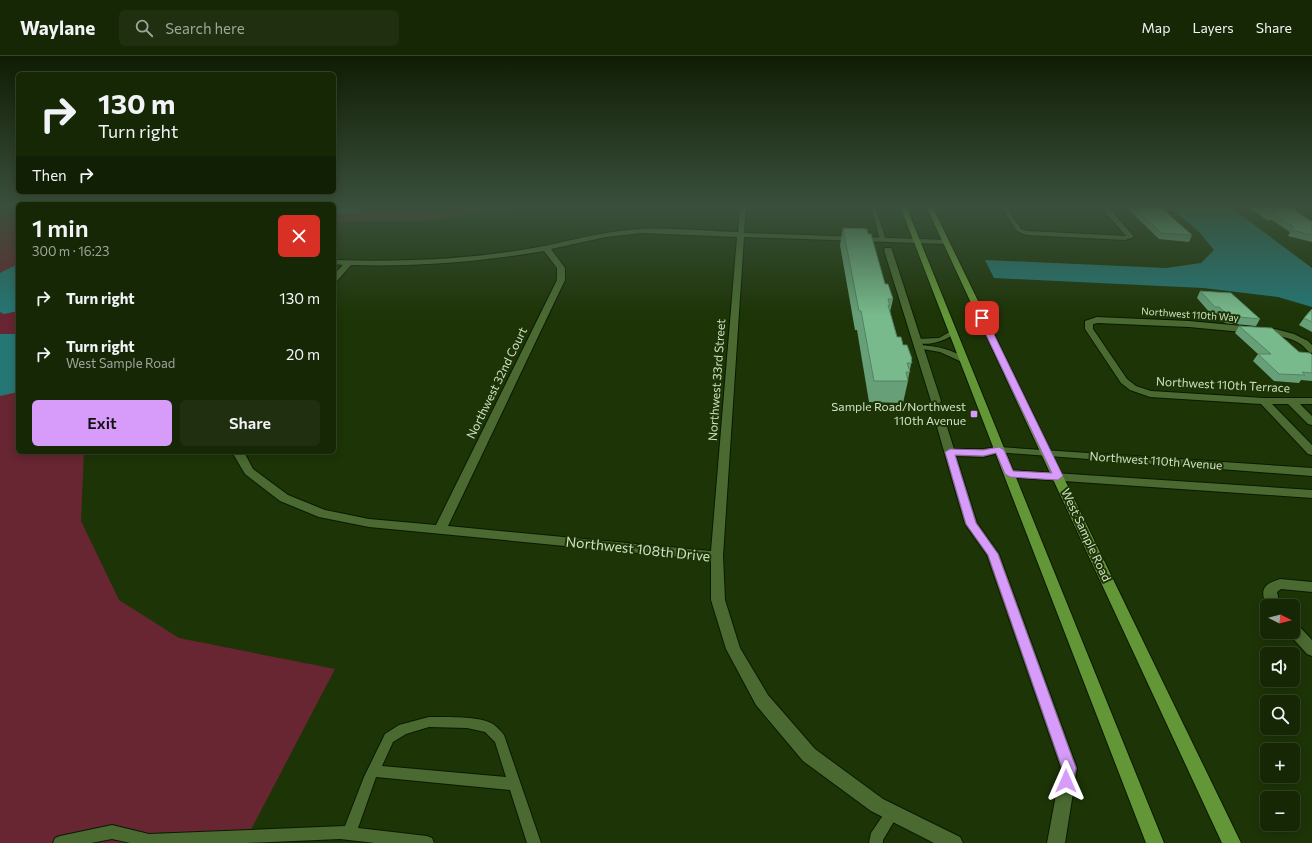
<!DOCTYPE html>
<meta charset="utf-8">
<style>
body{margin:0;font-family:Commissioner,sans-serif;background:#1f2f0f;color:#f1f3f6;height:100vh;display:flex;flex-direction:column;font-size:15px;white-space:nowrap}
*{box-sizing:border-box;margin:0}
p{font-size:13px;color:#9ea59a}
.icon{flex:none;width:22px;height:22px;fill:none;stroke:currentColor;stroke-width:2;stroke-linecap:round;stroke-linejoin:round}
.map{position:relative;flex:1;overflow:hidden}
.panel{position:absolute;left:16px;top:146px;width:320px;height:252px;display:flex;flex-direction:column;background:#162705;border-radius:6px;box-shadow:0 2px 10px #0003,0 0 0 1px #354427}
.panel>*{flex:none}
.banner{position:absolute;left:16px;top:16px;width:320px;height:122px;border-radius:6px;box-shadow:0 2px 10px #0003,0 0 0 1px #354427;background:#162705;color:#f1f3f6;overflow:hidden}
.needle{width:26px;rotate:96deg}
.buttons{position:absolute;left:1260px;top:543px;display:grid;gap:8px}
.buttons a{display:grid;place-items:center;width:40px;height:40px;border-radius:6px;background:#162705;box-shadow:0 2px 10px #0003,0 0 0 1px #354427;font-size:20px}
.pin{position:absolute;display:grid;place-items:center;width:34px;height:34px;color:#fff;margin:-17px;border-radius:8px;box-shadow:0 2px 6px #0006}
.me{position:absolute;width:44px;margin:-22px;rotate:0deg;stroke-linejoin:round;filter:drop-shadow(0 0 3px #0008)}
.turn{display:flex;align-items:center;gap:14px;height:84px;padding:0 16px;font-size:18px}
.turn .icon{width:52px;height:52px;stroke-width:2.5}
.turn b{display:block;font-size:28px;line-height:34px}
.then{display:flex;align-items:center;height:38px;padding:0 16px;background:#0003;gap:8px;font-size:15px}
.round{display:grid;place-items:center;flex:none;width:42px;height:42px;border-radius:6px;background:#1f2f0f}
.head{display:flex;align-items:center;justify-content:space-between;height:68px;padding:0 16px}
h1{font-size:24px;font-weight:600;line-height:30px}
.cta{display:flex;gap:8px;margin-top:auto;padding:8px 16px}
.cta a{flex:1;height:46px;border-radius:6px;background:#d79bf9;color:#111;font-size:16px;font-weight:600;line-height:46px;text-align:center}
.cta a+a{background:#1f2f0f;color:#f1f3f6}
ul{padding:0;list-style:none}
li{display:flex;align-items:center;gap:12px;height:56px;padding:0 16px}
li div{flex:1}
li b{display:block;font-size:15px}
li em{font-style:normal}
header{display:flex;align-items:center;gap:24px;box-sizing:border-box;height:56px;padding:0 20px;background:#162705;border-bottom:1px solid #354427}
header strong{font-size:19px}
nav{display:flex;gap:22px;margin-inline-start:auto;font-size:14px}
.search{width:280px;height:36px;background:#1f2f0f;display:flex;align-items:center;gap:10px;box-sizing:border-box;padding:0 14px;border-radius:6px;color:#9ea59a;font-size:15px}
.map>svg:first-child{display:block}
</style>
<header>
<strong>Waylane</strong>
<div class="search"><svg class="icon" aria-label="search" viewBox="0 0 24 24"><circle cx="10" cy="10" r="6"/><path d="M15 15l6 6"/></svg>Search here</div>
<nav><a>Map</a><a>Layers</a><a>Share</a></nav>
</header>
<div class="map">
<svg width="1312" height="787" viewBox="0 0 1312 787">
<rect width="100%" height="100%" fill="#1d3407"/>
<path fill="#672631" d="M0,150H18V396H84L81,465L119,544L179,582L335,613L244,787H0Z
M334,150H543L419,165L334,166Z"/>
<path fill="#257775" d="M334,150H361L363,155L356,158H334Z
M1169,150H1229L1312,212V251L1278,241L1203,232L994,222L985,204L1166,212L1201,207L1214,194L1200,177Z
M18,208V255L4,258L0,256V217Z
M0,278H18V336L0,340Z"/>
<g fill="none" stroke-linecap="round" stroke-linejoin="round">
<defs>
<path id="service" d="M871,150H875L886,184L885,185L880,184Z
M953,274L955,275V277C947,285 923,292 913,285L916,283L939,282Z
M919,289C936,290 955,293 967,305L964,307L940,296L917,292V290Z
M429,661C444,661 481,660 493,668C497,671 501,675 504,679L541,787H527L510,734L376,721L358,772L427,780L432,782L434,787H375L340,783L247,787H130L112,783L91,787H53L55,782L60,780L112,769L149,778L345,770L364,721L385,678L399,669ZM429,671L467,672L485,676L495,686L506,721L382,710L393,686L406,678Z
M893,751L898,752L899,757L883,784V787H869L871,777L888,752Z"/>
<path id="minor" d="M740,150H746L744,177L946,184L950,186L946,188L744,181L723,500L725,544L740,592L768,639L815,693L883,743L960,781L963,787H934L871,755L803,705L756,649L726,593L711,544V504L369,471L319,461L280,445L245,418L232,396H244L253,413L288,439L325,454L369,463L436,469L557,224V212L544,195C481,206 416,211 351,209L337,225H334V218L343,209L334,208V204C397,206 459,204 521,194C557,189 592,177 629,174C664,170 702,175 738,176ZM642,177L737,181L711,495L448,470L565,224V212L551,193L606,181Z
M1000,150H1006L1021,173L1027,175L1126,180L1100,150H1107L1130,176L1134,181L1125,184L1026,179L1017,175Z
M885,192H891L892,194L941,345L940,347L936,348L931,345L884,194Z
M1097,261L1189,265L1275,273L1294,278L1308,285L1312,289V297C1307,296 1306,292 1302,289C1294,283 1284,281 1275,279L1189,271L1098,267L1093,268V273L1127,323L1136,330L1151,335L1264,342H1312V348H1300L1312,360V369L1308,368L1288,348H1272L1312,389V399L1308,398L1261,348L1150,341L1130,334L1121,327L1085,273V265Z
M942,368L947,371L954,393H983L999,391L1003,392L1005,394L1003,396L983,401L956,400L977,467L999,498L1077,712L1065,787H1047L1061,712L987,499L965,468L937,371Z
M1280,523L1312,526V536L1281,533L1277,536L1280,550H1267V552C1260,534 1262,529 1280,523Z
M1293,567L1298,569L1312,584V600L1307,598L1288,577L1287,576H1293Z"/>
<path id="tertiary" d="M999,391L1312,412V420L995,396L993,394L995,392Z
M1010,414L1312,434V442L1006,421L1004,418L1006,415Z"/>
<path id="primary" d="M900,150H906L1164,787H1146Z
M926,150H932L1241,787H1222Z"/>
</defs>
<use href="#service" stroke="#0a1a00" stroke-width="2"/>
<use href="#minor" stroke="#0a1a00" stroke-width="2"/>
<use href="#tertiary" stroke="#0a1a00" stroke-width="2"/>
<use href="#primary" stroke="#0a1a00" stroke-width="2"/>
<use href="#service" fill="#4a6a31" fill-rule="evenodd"/>
<use href="#minor" fill="#4a6a31" fill-rule="evenodd"/>
<use href="#tertiary" fill="#4a6a31" fill-rule="evenodd"/>
<use href="#primary" fill="#639636" fill-rule="evenodd"/>
</g>
<path fill="#67a078" d="M1125,150H1159L1192,179L1189,186L1159,183Z
M1247,150H1296L1293,153L1312,166V186L1288,180L1290,176L1272,164H1267Z
M843,172L885,228L893,243L890,256L897,281L912,303L908,324V325L903,347L869,346L857,274H855L840,189Z
M1200,235L1260,263L1256,270L1225,267L1215,258H1211L1197,242Z
M1312,253V276L1299,269L1304,262Z
M1239,270L1299,296L1312,299V325L1301,324L1299,327L1274,325L1253,305L1258,298L1235,277Z"/>
<path fill="#78ba8c" stroke="#548262" d="M1133,150H1159L1192,179L1161,177Z
M1259,150H1293L1291,152L1312,166V179L1291,174L1294,171L1275,158H1270Z
M843,172L867,173L868,178H871L885,228H888L893,243H888L890,250L888,249L897,281H901L903,289H907L912,303H911L912,307H907L910,316H906L908,325H874L861,255H859Z
M1200,235L1231,237L1260,263L1229,260L1219,251H1215Z
M1312,253V266L1304,262Z
M1239,270L1272,272L1299,296L1310,297L1312,299V317L1302,316L1305,319L1279,318L1258,298H1271Z"/>
<linearGradient id="sky" x2="0" y2="1"><stop stop-color="#101d04"/><stop offset="0.58" stop-color="#3a503c"/><stop offset="1" stop-color="#3a503c" stop-opacity="0"/></linearGradient>
<rect width="1312" height="260" fill="url(#sky)"/>
<path fill="#d79bf9" stroke="#8c65a2" d="M982,260L986,262L1063,420L1058,424L1010,421L1005,418L996,397L983,400L955,399L976,467L998,498L1076,712L1072,730L1066,732L1061,730L1059,725L1062,712L988,499L966,468L945,396L950,393L983,394L999,391L1004,394L1013,415L1052,417L978,262Z"/>
<rect fill="#d79bf9" stroke="#1d3407" stroke-width="1.5" x="970" y="354" width="8" height="8" rx="2"/>
<g text-anchor="middle" stroke-width="4" stroke-linejoin="round" paint-order="stroke">
<g font-size="10" fill="#cfe2c3" stroke="#1d3407">
<text transform="translate(1190 258) rotate(4)" y="4">Northwest 110th Way</text>
</g>
<g font-size="12" fill="#cfe2c3" stroke="#1d3407">
<text transform="translate(717 324) rotate(-86)" y="4">Northwest 33rd Street</text>
<text transform="translate(497 327) rotate(-64)" y="4">Northwest 32nd Court</text>
<text transform="translate(1223 329) rotate(3)" y="4">Northwest 110th Terrace</text>
<text transform="translate(1156 405) rotate(4)" y="4">Northwest 110th Avenue</text>
<text transform="translate(1086 479) rotate(65)" y="4">West Sample Road</text>
</g>
<g font-size="12" fill="#cfe2c3" stroke="#1d3407" text-anchor="end">
<text x="966" y="355">Sample Road/Northwest<tspan x="966" dy="14">110th Avenue</tspan></text>
</g>
<g font-size="14" fill="#cfe2c3" stroke="#1d3407">
<text transform="translate(638 493) rotate(6)" y="5">Northwest 108th Drive</text>
</g>
</g>
</svg>
<div class="buttons">
<a><svg class="needle" viewBox="-14 -14 28 28"><path d="M0-13l5 13h-10z" fill="#e53935"/><path d="M0 13l5-13h-10z" fill="#9ea59a"/></svg></a>
<a><svg class="icon" aria-label="sound" viewBox="0 0 24 24"><path d="M4 9h4l5-4v14l-5-4H4zM17 9q2 3 0 6"/></svg></a>
<a><svg class="icon" aria-label="search" viewBox="0 0 24 24"><circle cx="10" cy="10" r="6"/><path d="M15 15l6 6"/></svg></a>
<a>+</a>
<a>−</a>
</div>
<div class="pin" style="left:982px;top:262px;background:#d93025"><svg class="icon" aria-label="arrive" viewBox="0 0 24 24"><path d="M6 21V4h12l-3 4 3 4H6"/></svg></div>
<svg class="me" style="left:1066px;top:725px" viewBox="-20 -20 40 40"><path d="M0-17L14 15 0 8-14 15z" fill="#d79bf9" stroke="#fff" stroke-width="4"/></svg>
<div class="banner">
<div class="turn"><svg class="icon" aria-label="right" viewBox="0 0 24 24"><path d="M7 20v-9h11M14 6l5 5-5 5"/></svg><div><b>130 m</b>Turn right</div></div>
<div class="then">Then<svg class="icon" aria-label="right" viewBox="0 0 24 24"><path d="M7 20v-9h11M14 6l5 5-5 5"/></svg></div>
</div>
<section class="panel">
<div class="head"><div><h1>1 min</h1><p>300 m · 16:23</p></div><a class="round" style="background:#d93025;color:#fff"><svg class="icon" aria-label="close" viewBox="0 0 24 24"><path d="M6 6l12 12M18 6L6 18"/></svg></a></div>
<ul>
<li><svg class="icon" aria-label="right" viewBox="0 0 24 24"><path d="M7 20v-9h11M14 6l5 5-5 5"/></svg><div><b>Turn right</b></div><em>130 m</em></li>
<li><svg class="icon" aria-label="right" viewBox="0 0 24 24"><path d="M7 20v-9h11M14 6l5 5-5 5"/></svg><div><b>Turn right</b><p>West Sample Road</p></div><em>20 m</em></li>
</ul>
<div class="cta"><a>Exit</a><a>Share</a></div>
</section>
</div>
